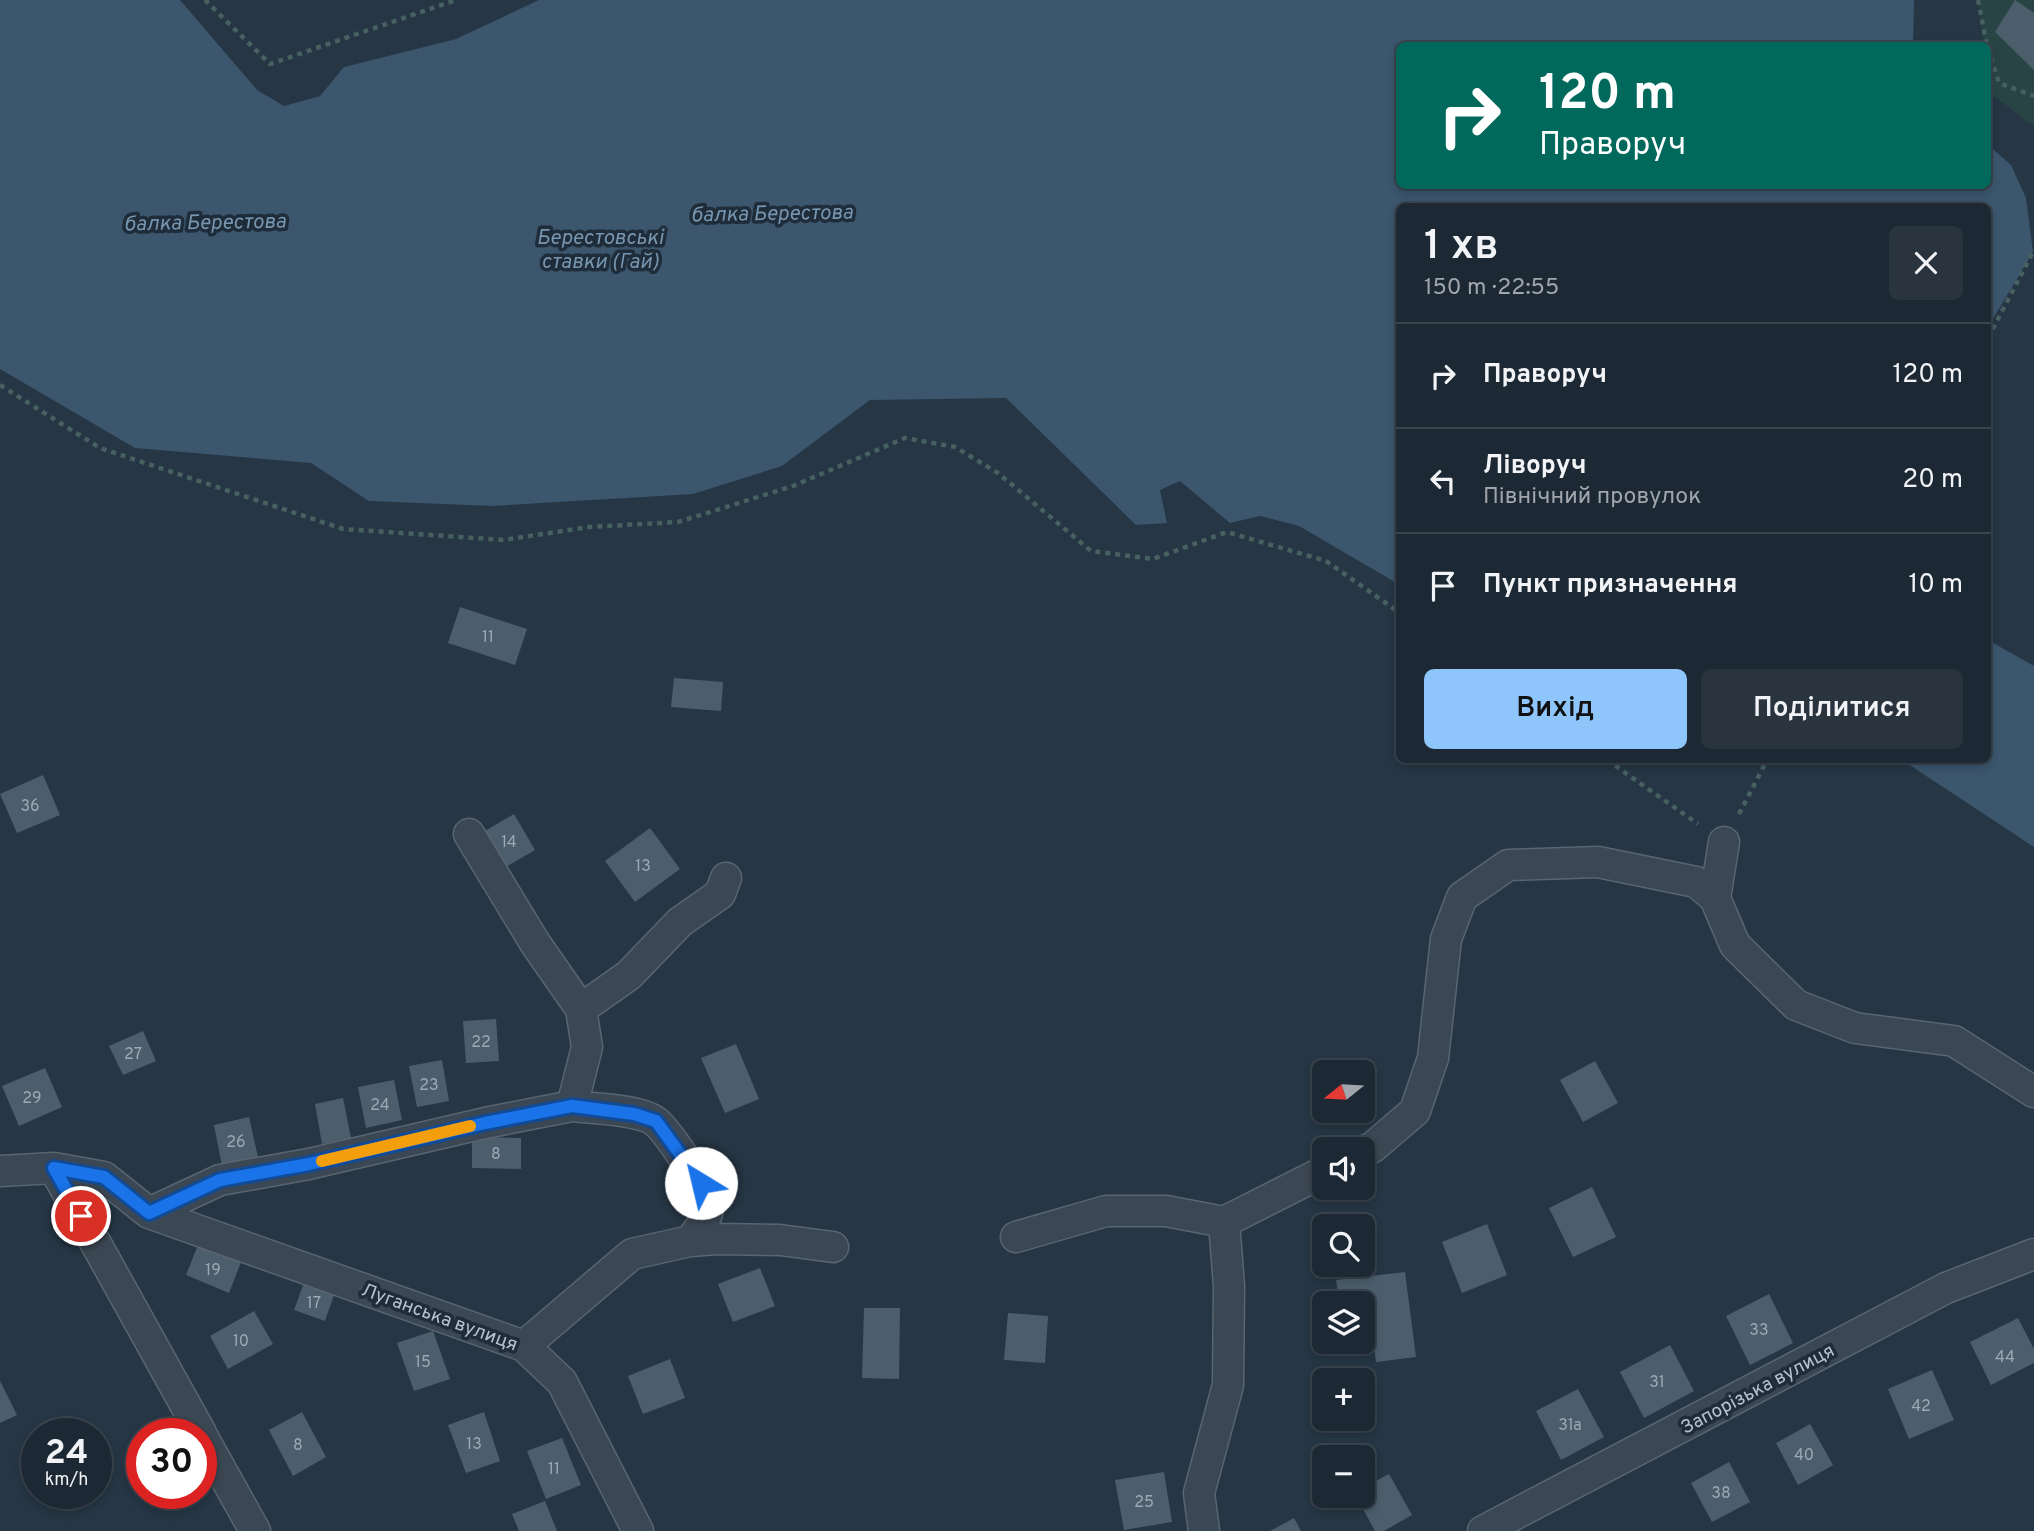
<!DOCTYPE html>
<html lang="uk">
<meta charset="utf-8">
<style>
body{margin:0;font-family:Overpass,sans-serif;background:#29343f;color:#f1f3f6;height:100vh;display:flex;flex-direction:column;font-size:26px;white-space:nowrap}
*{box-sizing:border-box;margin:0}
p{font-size:23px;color:#a0a6ac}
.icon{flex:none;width:38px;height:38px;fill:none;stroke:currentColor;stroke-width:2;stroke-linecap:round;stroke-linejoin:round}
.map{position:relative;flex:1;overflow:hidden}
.details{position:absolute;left:1396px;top:203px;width:595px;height:560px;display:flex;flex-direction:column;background:#1c2833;border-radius:10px;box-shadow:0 4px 10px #0003,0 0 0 2px #3a444e}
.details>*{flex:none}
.top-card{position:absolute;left:1396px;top:42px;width:595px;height:147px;border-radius:10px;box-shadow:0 4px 10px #0003,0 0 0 2px #3a444e;background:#00695c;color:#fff;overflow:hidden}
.needle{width:46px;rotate:252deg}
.fabs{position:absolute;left:1312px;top:1060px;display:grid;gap:14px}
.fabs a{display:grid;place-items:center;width:63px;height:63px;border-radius:10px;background:#1c2833;box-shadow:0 4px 10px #0003,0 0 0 2px #3a444e;font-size:35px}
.speed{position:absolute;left:21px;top:1418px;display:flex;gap:14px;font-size:35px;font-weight:700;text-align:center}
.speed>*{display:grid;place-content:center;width:91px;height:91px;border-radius:50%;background:#1c2833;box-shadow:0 4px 10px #0003,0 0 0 2px #3a444e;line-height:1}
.speed small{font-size:18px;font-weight:400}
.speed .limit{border:10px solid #d22;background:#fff;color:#111}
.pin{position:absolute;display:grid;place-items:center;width:60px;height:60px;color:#fff;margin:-30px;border:4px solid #fff;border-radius:50%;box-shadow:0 2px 7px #0007}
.me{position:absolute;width:77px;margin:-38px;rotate:324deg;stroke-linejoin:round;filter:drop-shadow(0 0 5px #0008)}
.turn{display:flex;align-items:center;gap:24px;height:147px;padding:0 28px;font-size:32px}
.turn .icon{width:91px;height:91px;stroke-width:2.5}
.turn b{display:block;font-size:49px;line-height:60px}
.round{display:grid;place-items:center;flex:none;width:74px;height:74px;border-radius:10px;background:#29343f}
.headline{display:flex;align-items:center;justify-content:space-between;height:119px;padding:0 28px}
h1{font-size:42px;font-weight:600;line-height:52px}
.action{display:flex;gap:14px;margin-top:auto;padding:14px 28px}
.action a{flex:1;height:80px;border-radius:10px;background:#8ec5fb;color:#111;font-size:28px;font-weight:600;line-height:80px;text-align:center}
.action a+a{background:#29343f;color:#f1f3f6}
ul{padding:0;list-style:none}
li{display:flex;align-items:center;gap:21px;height:105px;padding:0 28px;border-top:2px solid #3a444e}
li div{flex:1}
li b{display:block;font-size:26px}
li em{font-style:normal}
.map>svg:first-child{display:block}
</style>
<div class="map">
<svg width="2034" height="1531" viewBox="0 0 2034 1531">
<rect width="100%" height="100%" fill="#263644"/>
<path fill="#284444" d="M1978,0H2034V126L1991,94L1988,46L1984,45Z"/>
<path fill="#3b566d" d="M0,0H180L257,90L284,106L320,96L344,67L456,39L539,0H1914L1913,45L1400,46V186H1988V145L2011,165L2026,198L2033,252L1988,327V206H1400V585L1299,526L1260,516L1230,523L1180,481L1160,490L1167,523L1136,525L1006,398L870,400L782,466L693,494L493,506L369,501L311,463L135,448L0,369Z
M1988,640L2034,666V847L1905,762L1907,760H1988Z"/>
<path fill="#4c5e6c" d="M2015,0L2034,13V70L1995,32Z
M460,607L527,629L515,665L448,643Z
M674,678L723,682L721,711L671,707Z
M43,775L60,815L17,833L0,794Z
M514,814L535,850L504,868L483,832Z
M650,828L680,869L635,902L605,861Z
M496,1019L499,1061L466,1063L463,1021Z
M143,1031L156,1061L123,1075L109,1046Z
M736,1044L759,1099L725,1113L701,1058Z
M442,1060L449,1101L417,1107L409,1066Z
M1595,1061L1618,1103L1583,1122L1560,1080Z
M45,1068L62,1107L19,1126L2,1086Z
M394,1080L402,1120L366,1128L358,1087Z
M343,1098L351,1138L322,1144L315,1104Z
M249,1117L258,1157L222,1166L214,1125Z
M472,1137L521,1138V1169L472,1168Z
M1592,1187L1616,1237L1573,1257L1549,1208Z
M1487,1224L1507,1275L1462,1293L1442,1242Z
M198,1245L241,1262L229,1293L186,1275Z
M760,1268L775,1306L733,1322L718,1284Z
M1405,1272L1416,1357L1376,1362L1372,1329L1363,1330V1304H1340L1336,1280Z
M304,1283L334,1295L325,1321L294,1310Z
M1769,1294L1793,1343L1750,1365L1726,1316Z
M864,1308H900L899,1379L862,1378Z
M254,1311L273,1344L228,1369L210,1336Z
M1008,1313L1048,1316L1045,1363L1004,1360Z
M2018,1318L2034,1349V1363L1991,1385L1970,1342Z
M433,1331L450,1379L414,1391L397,1343Z
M1670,1345L1694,1391L1644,1418L1620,1372Z
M670,1359L685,1398L643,1414L628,1376Z
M1932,1370L1954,1420L1909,1439L1888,1389Z
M0,1381L17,1415L0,1423Z
M1578,1389L1604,1437L1561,1460L1536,1411Z
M302,1412L326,1457L293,1476L269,1430Z
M484,1412L500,1461L466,1473L448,1425Z
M1810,1424L1833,1465L1798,1485L1776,1443Z
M562,1438L581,1485L546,1499L527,1451Z
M1729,1462L1750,1502L1712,1522L1691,1483Z
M1164,1472L1172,1522L1124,1530L1115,1480Z
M1389,1474L1412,1515L1384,1531H1375L1356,1496H1363V1488Z
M545,1501L557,1531H519L512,1514Z
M1294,1518L1301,1531H1270Z"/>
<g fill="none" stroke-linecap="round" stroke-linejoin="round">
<defs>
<path id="minor" d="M469,834L535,943L581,1009L587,1047L572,1106C593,1109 640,1109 656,1122C667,1131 708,1190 708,1203C709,1219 699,1229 690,1241
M1724,842L1715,898L1735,945L1796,1005L1855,1028L1954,1041L2034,1092
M581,1009L629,975L680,922L720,894L726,878
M1363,1152L1373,1147L1415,1111L1433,1058L1446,939L1462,897L1508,865L1598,862L1696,882L1715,898
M54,1168L201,1433
M0,1171L54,1168L104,1177L149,1213L524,1346L562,1382L638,1531
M149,1213L220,1180L309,1164L485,1123L572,1106
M1224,1222L1325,1171
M1016,1237L1106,1211H1166L1224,1222L1229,1286L1228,1385L1199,1493L1204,1531
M524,1346L632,1254L690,1241L717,1239L780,1240L833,1247
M201,1434L255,1531
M1483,1531L1946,1288L2034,1254"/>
</defs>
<use href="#minor" stroke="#596570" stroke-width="33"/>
<path stroke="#476060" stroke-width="4.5" stroke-dasharray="5 5" stroke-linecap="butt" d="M205,0L270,64L456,0
M1978,0L1987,46
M1988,48L1999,83L2034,96
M1988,338L2034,250
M0,385L100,448L343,529L504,540L589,527L678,522L793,486L905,438L955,447L998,473L1091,551L1153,559L1227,532L1326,561L1400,613
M1607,760L1698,824
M1739,814L1767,760"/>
<use href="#minor" stroke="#3b4753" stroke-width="30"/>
</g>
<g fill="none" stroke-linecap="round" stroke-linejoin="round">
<defs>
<path id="route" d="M81,1216L54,1168L104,1177L149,1213L220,1180L309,1164L485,1123L572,1106L634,1114L656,1121L701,1183"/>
</defs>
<use href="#route" stroke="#114b97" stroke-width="18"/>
<use href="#route" stroke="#1a73e8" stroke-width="12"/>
<path stroke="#f59e0b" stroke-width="12" d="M322,1161L470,1126"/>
</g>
<g text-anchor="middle" stroke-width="7" stroke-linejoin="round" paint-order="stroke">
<g font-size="16" fill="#9da9b5">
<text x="488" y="642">11</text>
<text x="30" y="811">36</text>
<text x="509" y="847">14</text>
<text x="643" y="871">13</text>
<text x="481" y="1047">22</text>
<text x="133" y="1059">27</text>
<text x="429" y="1090">23</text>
<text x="32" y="1103">29</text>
<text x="380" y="1110">24</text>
<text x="236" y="1147">26</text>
<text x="496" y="1159">8</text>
<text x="213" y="1275">19</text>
<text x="314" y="1308">17</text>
<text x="1759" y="1335">33</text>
<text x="241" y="1346">10</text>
<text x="2005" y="1362">44</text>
<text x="423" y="1367">15</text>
<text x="1657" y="1387">31</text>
<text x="1921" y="1411">42</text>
<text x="1570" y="1430">31а</text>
<text x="474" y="1449">13</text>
<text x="298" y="1450">8</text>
<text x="1804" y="1460">40</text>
<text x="554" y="1474">11</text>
<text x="1721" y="1498">38</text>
<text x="1144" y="1507">25</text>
</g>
<g font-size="19" fill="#b8c2cd" stroke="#1f2c39">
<text transform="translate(440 1316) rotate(20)" y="7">Луганська вулиця</text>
<text transform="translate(1757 1388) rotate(-28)" y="7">Запорізька вулиця</text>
</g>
<g font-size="21" font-style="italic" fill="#7796b0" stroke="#1f2c39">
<text transform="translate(772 213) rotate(-1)" y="7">балка Берестова</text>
<text transform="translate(205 222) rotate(-1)" y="7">балка Берестова</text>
<text x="600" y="244">Берестовські<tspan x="600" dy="24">ставки (Гай)</tspan></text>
</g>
</g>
</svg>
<div class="fabs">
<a><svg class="needle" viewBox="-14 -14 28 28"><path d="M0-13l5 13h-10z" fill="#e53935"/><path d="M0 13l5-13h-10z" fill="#a0a6ac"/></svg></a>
<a><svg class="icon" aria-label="sound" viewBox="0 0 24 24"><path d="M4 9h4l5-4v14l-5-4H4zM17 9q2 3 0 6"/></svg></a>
<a><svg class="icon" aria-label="search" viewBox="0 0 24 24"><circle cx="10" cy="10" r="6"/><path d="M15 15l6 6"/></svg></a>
<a><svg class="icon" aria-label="layers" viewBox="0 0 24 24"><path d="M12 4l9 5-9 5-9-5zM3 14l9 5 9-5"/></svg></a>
<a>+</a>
<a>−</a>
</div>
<div class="speed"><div>24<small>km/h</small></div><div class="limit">30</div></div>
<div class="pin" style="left:81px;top:1216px;background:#d93025"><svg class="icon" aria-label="arrive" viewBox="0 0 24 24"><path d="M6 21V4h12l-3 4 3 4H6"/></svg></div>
<svg class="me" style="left:701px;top:1183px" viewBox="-20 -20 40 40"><circle r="19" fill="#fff"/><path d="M0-13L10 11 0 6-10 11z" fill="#1a73e8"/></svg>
<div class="top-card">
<div class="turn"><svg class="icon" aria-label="right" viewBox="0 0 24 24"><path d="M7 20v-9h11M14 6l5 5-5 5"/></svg><div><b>120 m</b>Праворуч</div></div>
</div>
<section class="details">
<div class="headline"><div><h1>1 хв</h1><p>150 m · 22:55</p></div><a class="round"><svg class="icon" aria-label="close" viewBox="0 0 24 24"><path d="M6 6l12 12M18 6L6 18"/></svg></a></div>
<ul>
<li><svg class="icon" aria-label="right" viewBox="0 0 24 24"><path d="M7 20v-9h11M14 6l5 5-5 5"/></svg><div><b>Праворуч</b></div><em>120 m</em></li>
<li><svg class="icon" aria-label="left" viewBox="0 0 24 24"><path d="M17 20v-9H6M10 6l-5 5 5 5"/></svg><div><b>Ліворуч</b><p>Північний провулок</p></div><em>20 m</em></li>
<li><svg class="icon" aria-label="arrive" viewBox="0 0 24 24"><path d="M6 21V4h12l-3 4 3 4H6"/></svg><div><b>Пункт призначення</b></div><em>10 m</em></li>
</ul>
<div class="action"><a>Вихід</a><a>Поділитися</a></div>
</section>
</div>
